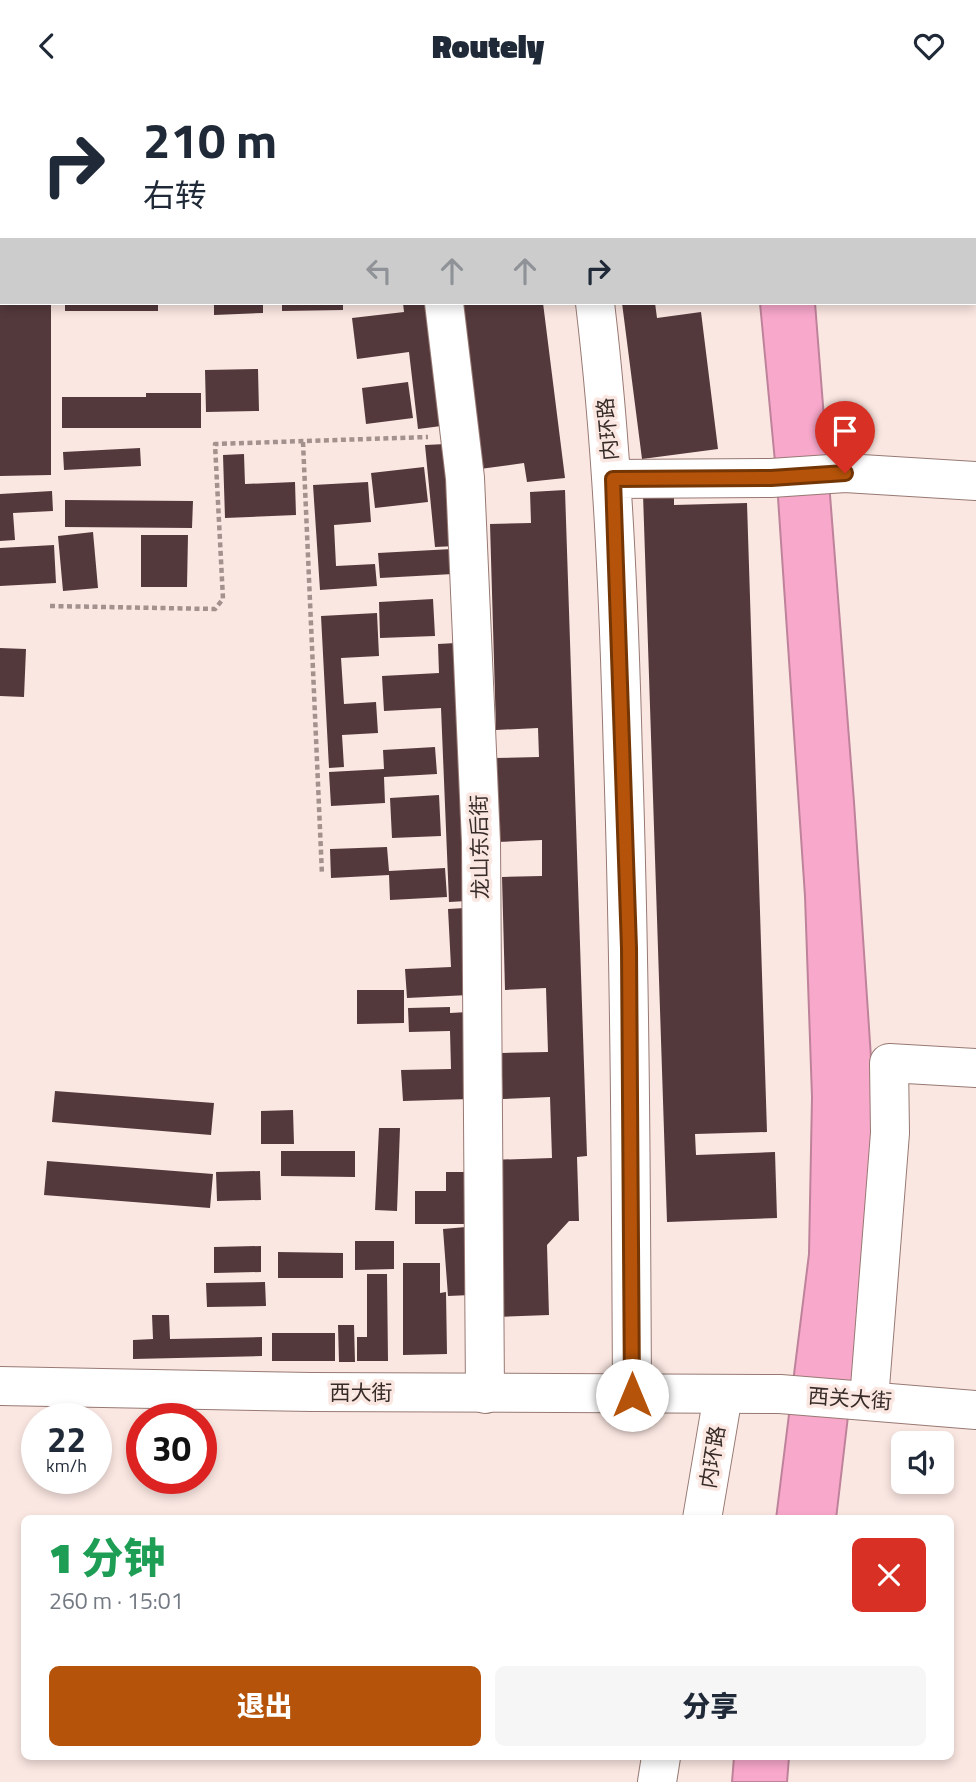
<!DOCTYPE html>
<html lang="zh">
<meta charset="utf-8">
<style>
body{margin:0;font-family:"Titillium Web","Noto Sans SC",sans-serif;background:#f6f6f7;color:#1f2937;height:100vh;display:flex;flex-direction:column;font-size:26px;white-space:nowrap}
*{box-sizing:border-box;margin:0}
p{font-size:23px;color:#747a83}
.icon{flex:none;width:38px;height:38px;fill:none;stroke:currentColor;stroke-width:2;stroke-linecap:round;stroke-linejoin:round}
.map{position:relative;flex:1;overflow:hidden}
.side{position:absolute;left:21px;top:1424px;width:933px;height:245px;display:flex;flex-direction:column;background:#fff;border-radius:10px;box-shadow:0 4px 10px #0003}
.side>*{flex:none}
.hud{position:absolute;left:0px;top:0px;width:976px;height:214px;box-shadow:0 4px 10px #0003;background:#fff;color:#1f2937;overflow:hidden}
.buttons{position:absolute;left:891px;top:1340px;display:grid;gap:14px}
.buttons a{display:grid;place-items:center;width:63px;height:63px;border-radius:10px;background:#fff;box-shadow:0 4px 10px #0003;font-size:35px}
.speed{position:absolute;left:21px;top:1312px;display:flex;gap:14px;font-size:35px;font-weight:700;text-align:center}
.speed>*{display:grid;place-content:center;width:91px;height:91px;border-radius:50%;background:#fff;box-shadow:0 4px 10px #0003;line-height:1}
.speed small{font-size:18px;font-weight:400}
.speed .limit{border:10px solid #d22;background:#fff;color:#111}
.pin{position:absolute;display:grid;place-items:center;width:60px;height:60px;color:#fff;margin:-72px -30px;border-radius:50% 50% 50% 0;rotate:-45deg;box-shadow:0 0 7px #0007}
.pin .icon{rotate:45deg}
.me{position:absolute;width:77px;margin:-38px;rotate:0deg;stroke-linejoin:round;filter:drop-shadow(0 0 5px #0008)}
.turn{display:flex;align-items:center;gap:24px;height:147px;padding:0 28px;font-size:32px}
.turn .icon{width:91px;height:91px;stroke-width:2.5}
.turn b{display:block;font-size:49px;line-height:60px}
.lanes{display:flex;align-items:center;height:66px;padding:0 28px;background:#0003;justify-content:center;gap:35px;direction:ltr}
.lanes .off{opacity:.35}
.round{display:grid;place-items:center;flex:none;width:74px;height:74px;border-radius:10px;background:#f6f6f7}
.headline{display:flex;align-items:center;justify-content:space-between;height:119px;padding:0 28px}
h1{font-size:42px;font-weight:800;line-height:52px;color:#1e9e55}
.action{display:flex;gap:14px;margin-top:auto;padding:14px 28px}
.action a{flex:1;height:80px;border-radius:10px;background:#b45309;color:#fff;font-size:28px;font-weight:800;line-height:80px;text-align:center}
.action a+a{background:#f6f6f7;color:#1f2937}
header{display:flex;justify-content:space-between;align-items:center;height:91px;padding:0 28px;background:#fff;font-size:32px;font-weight:800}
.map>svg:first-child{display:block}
</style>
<header><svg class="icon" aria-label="back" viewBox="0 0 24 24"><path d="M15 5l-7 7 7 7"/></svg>Routely<svg class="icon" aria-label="heart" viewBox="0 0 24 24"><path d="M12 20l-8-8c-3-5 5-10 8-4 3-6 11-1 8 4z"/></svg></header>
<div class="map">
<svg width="976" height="1691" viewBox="0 0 976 1691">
<rect width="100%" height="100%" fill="#fbe7e2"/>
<path fill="#f8a8cb" stroke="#be829a" stroke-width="2" d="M760,212H815L854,711L874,1012L869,1145L836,1428H776L809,1163L812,1006L805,805L777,392Z
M734,1666H789L787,1691H732Z"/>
<path fill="#54393c" d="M0,212H51V384L0,385Z
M65,212H158V220H65Z
M214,212H263V222L214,224Z
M282,212H343V219L282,220Z
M403,212H435L449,334L418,338L409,261L357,268L352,227L404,221Z
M459,212H543L565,387L527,391L524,372L480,378Z
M622,212H655L657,227L701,221L718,358L642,368Z
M258,278L259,320L206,321L205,279Z
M408,291L413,327L366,333L362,297Z
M146,302H201V337H62V306H146Z
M446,353L456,455L435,456L425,354Z
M140,357L141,375L64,379L63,361Z
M244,363L245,393L295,391L296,424L225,427L223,364Z
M424,376L428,411L375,417L371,382Z
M368,391L371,431L334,434L336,475L375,473L377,495L320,499L313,394Z
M565,399L587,1065L577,1066L579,1130H569L547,1154L549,1224L494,1226L489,1069L552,1067L550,1006L503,1008L501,962L548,961L546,897L505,899L502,786L542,785V749L497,751L494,667L539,666L538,637L496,639L490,433L531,432L530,401Z
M52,400L53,420L13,422L15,449L0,450V403Z
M674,401V414L747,412L767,1041L695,1043L696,1064L775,1061L777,1127L667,1131L643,403Z
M65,409L193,410L192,437L65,436Z
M93,441L98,497L63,500L58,445Z
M141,444H188L187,496H141Z
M54,454L56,492L0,495V457Z
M452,458L453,483L380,487L378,462Z
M433,508L435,545L380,547L379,511Z
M377,522L379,565L341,567L344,613L376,611L378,642L342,644L344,676L329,677L321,525Z
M456,552L467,810L449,811L441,617L384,620L382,585L439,582L438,553Z
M0,557L26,558L24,606L0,605Z
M435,656L437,683L384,686L385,712L331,715L329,681L384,678L383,659Z
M439,704L441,745L392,747L390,707Z
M387,756L389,780L445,777L447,806L390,809L389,784L331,787L330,758Z
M465,817L469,904L407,907L405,878L451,876L448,818Z
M357,899H404V932L357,933Z
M450,916V922L468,921L470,1008L403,1010L401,979L451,978L450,940L409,941L408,917Z
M55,1000L214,1012L211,1044L52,1031Z
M293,1019L294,1053H261V1020Z
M379,1037H400L397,1120L375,1119Z
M281,1060H355V1086L281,1085Z
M47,1070L213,1083L210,1117L44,1104Z
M260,1080L261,1109L217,1110L216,1081Z
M446,1081H468V1133H415V1100H446Z
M466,1136L471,1204L448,1205L443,1138Z
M355,1150H394V1178L355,1179Z
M261,1155V1181L214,1182V1156Z
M278,1161L343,1162V1187H278Z
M403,1172H440V1202L446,1201L447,1263L403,1264Z
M367,1183H387L388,1270H357V1246H367Z
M265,1191L266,1215L207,1216L206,1192Z
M152,1224H169L170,1248L262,1246V1265L133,1268V1249L153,1248Z
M338,1234H354L355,1271H339Z
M272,1242H335V1270H272Z"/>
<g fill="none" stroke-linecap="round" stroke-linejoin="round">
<defs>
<path id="minor" d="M418,0V2
M568,0V2
M444,212L465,387L481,751L485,1303
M595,212C613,363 619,514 623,666C630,879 631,1091 632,1304
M613,388L771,387L845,382L976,390
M869,1309L890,1042L889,972L976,977
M702,1428L723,1304
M657,1691L661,1666"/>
<path id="major" d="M0,1295L311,1301L780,1303L976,1319"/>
</defs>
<use href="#minor" stroke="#977973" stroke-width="40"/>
<use href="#major" stroke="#977973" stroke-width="40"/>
<path stroke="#a2918d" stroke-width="4.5" stroke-dasharray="5 3.5" stroke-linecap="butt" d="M303,351L322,784
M50,515L215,518L223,508L215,353L428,346"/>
<use href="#minor" stroke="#fff" stroke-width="38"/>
<use href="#major" stroke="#fff" stroke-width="38"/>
</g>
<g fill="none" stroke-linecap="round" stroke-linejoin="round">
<defs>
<path id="route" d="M632,1304L629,857L613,388L771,387L845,382"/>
</defs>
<use href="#route" stroke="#753606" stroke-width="18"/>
<use href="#route" stroke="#b45309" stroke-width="12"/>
</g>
<g text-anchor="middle" stroke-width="7" stroke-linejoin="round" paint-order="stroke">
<g font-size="21" fill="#372b28" stroke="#fbe7e2">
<text transform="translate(608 338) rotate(-95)" y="7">内环路</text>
<text transform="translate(480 756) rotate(-91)" y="7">龙山东后街</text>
<text x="361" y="1309">西大街</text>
<text transform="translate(850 1308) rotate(4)" y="7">西关大街</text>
<text transform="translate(713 1366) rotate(-81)" y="7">内环路</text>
</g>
</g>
</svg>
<div class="buttons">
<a><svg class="icon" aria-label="sound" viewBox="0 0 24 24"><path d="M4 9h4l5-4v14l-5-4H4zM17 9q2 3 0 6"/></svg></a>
</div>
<div class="speed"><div>22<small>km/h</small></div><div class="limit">30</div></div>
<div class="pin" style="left:845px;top:382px;background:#d93025"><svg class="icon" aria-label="arrive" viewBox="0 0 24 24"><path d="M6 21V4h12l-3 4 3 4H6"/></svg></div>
<svg class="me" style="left:632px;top:1304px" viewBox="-20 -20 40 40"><circle r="19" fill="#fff"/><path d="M0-13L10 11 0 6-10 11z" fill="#b45309"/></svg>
<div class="hud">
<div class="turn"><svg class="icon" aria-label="right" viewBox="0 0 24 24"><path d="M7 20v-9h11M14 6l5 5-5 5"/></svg><div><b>210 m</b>右转</div></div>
<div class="lanes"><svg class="icon off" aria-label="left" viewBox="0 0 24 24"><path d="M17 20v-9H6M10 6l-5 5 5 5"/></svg><svg class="icon off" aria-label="ahead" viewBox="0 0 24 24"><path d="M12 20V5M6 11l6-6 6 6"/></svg><svg class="icon off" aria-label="ahead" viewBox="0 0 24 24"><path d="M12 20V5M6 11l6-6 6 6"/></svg><svg class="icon" aria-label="right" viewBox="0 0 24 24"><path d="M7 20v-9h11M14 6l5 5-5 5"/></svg></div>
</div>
<section class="side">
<div class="headline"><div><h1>1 分钟</h1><p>260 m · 15:01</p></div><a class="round" style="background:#d93025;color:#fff"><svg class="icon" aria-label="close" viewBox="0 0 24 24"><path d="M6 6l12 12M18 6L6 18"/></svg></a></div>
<div class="action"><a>退出</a><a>分享</a></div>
</section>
</div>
